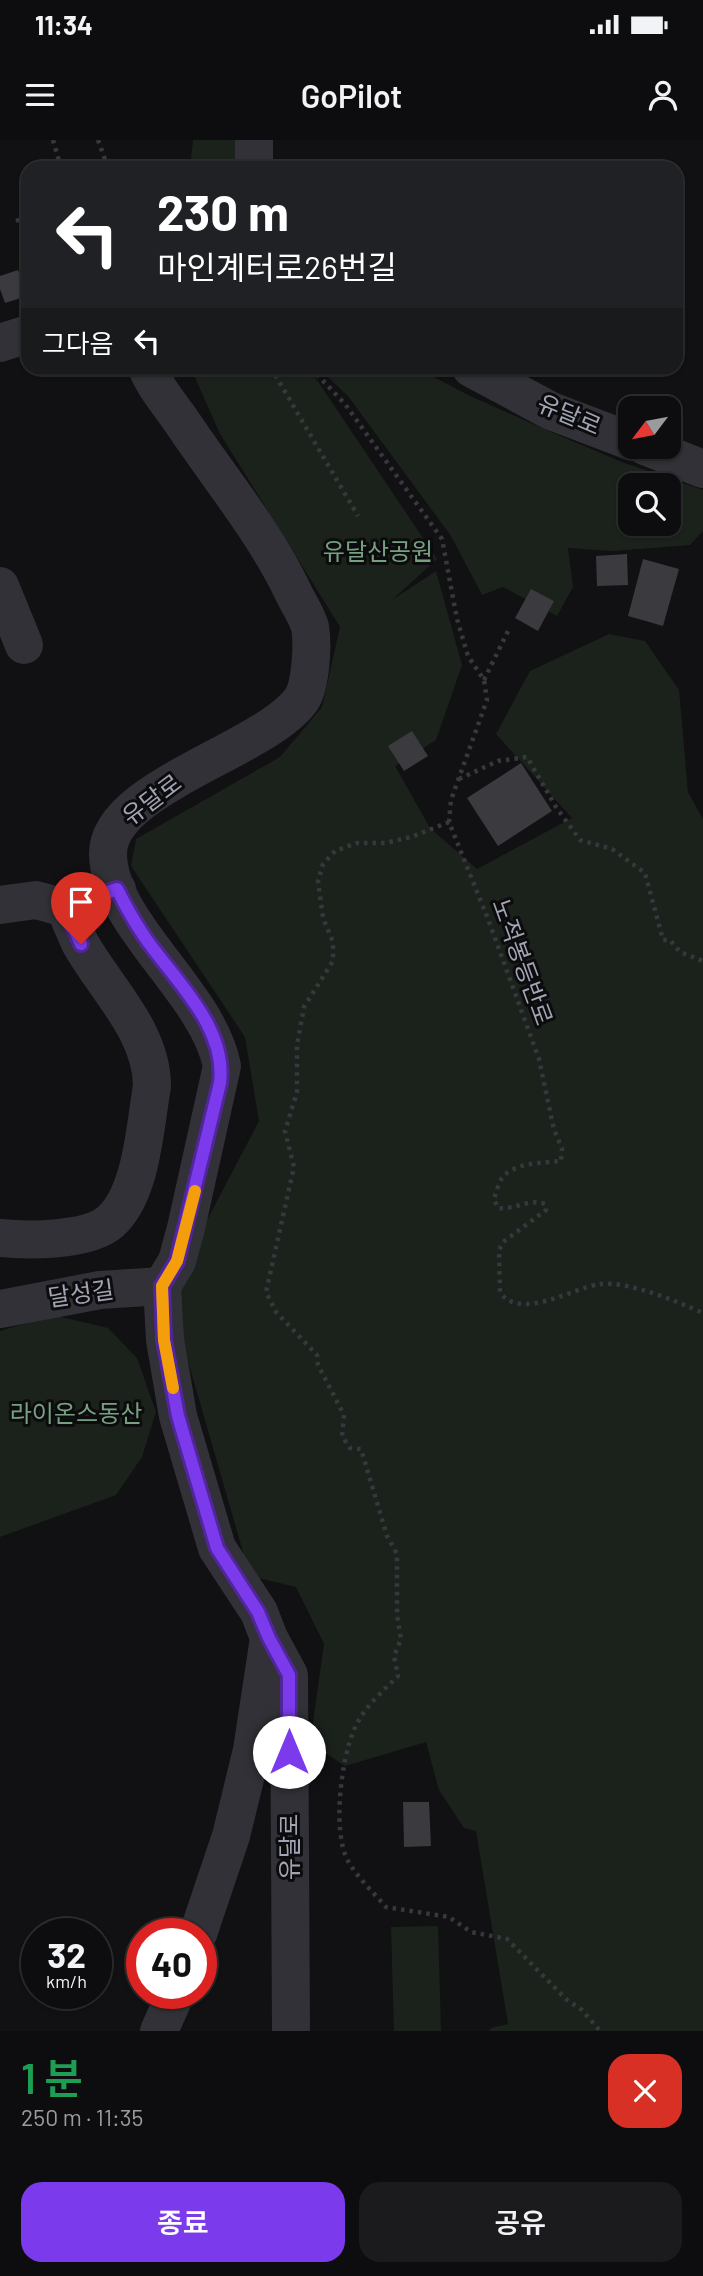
<!DOCTYPE html>
<html lang="ko">
<meta charset="utf-8">
<style>
body{margin:0;font-family:Barlow,"Noto Sans KR",sans-serif;background:#1b1a1c;color:#f1f3f6;height:100vh;display:flex;flex-direction:column;font-size:26px;white-space:nowrap}
*{box-sizing:border-box;margin:0}
p{font-size:23px;color:#9a9b9e}
.icon{flex:none;width:38px;height:38px;fill:none;stroke:currentColor;stroke-width:2;stroke-linecap:round;stroke-linejoin:round}
.map{position:relative;height:1891px;overflow:hidden}
.panel{display:flex;flex-direction:column;background:#0d0c0e;flex:1}
.panel>*{flex:none}
.hud{position:absolute;left:21px;top:21px;width:662px;height:214px;border-radius:21px;box-shadow:0 2px 5px #0004,0 0 0 2px #2d2c2e;background:#202124;color:#fff;overflow:hidden}
.needle{width:46px;rotate:238deg}
.fabs{position:absolute;left:618px;top:256px;display:grid;gap:14px}
.fabs a{display:grid;place-items:center;width:63px;height:63px;border-radius:14px;background:#0d0c0e;box-shadow:0 2px 5px #0004,0 0 0 2px #2d2c2e;font-size:35px}
.speed{position:absolute;left:21px;top:1778px;display:flex;gap:14px;font-size:35px;font-weight:700;text-align:center}
.speed>*{display:grid;place-content:center;width:91px;height:91px;border-radius:50%;background:#0d0c0e;box-shadow:0 2px 5px #0004,0 0 0 2px #2d2c2e;line-height:1}
.speed small{font-size:18px;font-weight:400}
.speed .limit{border:10px solid #d22;background:#fff;color:#111}
.pin{position:absolute;display:grid;place-items:center;width:60px;height:60px;color:#fff;margin:-72px -30px;border-radius:50% 50% 50% 0;rotate:-45deg;box-shadow:0 0 7px #0007}
.pin .icon{rotate:45deg}
.me{position:absolute;width:77px;margin:-38px;rotate:0deg;stroke-linejoin:round;filter:drop-shadow(0 0 5px #0008)}
.turn{display:flex;align-items:center;gap:24px;height:147px;padding:0 21px;font-size:32px}
.turn .icon{width:91px;height:91px;stroke-width:2.5}
.turn b{display:block;font-size:49px;line-height:60px}
.then{display:flex;align-items:center;height:66px;padding:0 21px;background:#0003;gap:14px;font-size:26px}
.round{display:grid;place-items:center;flex:none;width:74px;height:74px;border-radius:21px;background:#1b1a1c}
.head{display:flex;align-items:center;justify-content:space-between;height:119px;padding:0 21px}
h1{font-size:42px;font-weight:600;line-height:52px;color:#1e9e55}
.action{display:flex;gap:14px;margin-top:auto;padding:14px 21px}
.action a{flex:1;height:80px;border-radius:21px;background:#7c3aed;color:#fff;font-size:28px;font-weight:600;line-height:80px;text-align:center}
.action a+a{background:#1b1a1c;color:#f1f3f6}
.status{display:flex;justify-content:space-between;align-items:center;height:49px;padding:0 35px;background:#0d0c0e;direction:ltr}
.status svg{height:19px;fill:currentColor}
header{display:flex;justify-content:space-between;align-items:center;height:91px;padding:0 21px;background:#0d0c0e;font-size:32px;font-weight:600}
.map>svg:first-child{display:block}
</style>
<div class="status"><b>11:34</b><svg viewBox="0 0 49 12"><path d="M0 12V9h3v3zM5 12V6h3v6zM10 12V3h3v9zM15 12V0h3v12zM26 1h20v11H26zM47 4h2v5h-2z"/></svg></div>
<header><svg class="icon" aria-label="menu" viewBox="0 0 24 24"><path d="M4 6h16M4 12h16M4 18h16"/></svg>GoPilot<svg class="icon" aria-label="person" viewBox="0 0 24 24"><circle cx="12" cy="8" r="4"/><path d="M4 21q1-7 8-7t8 7"/></svg></header>
<div class="map">
<svg width="703" height="1891" viewBox="0 0 703 1891">
<rect width="100%" height="100%" fill="#111012"/>
<path fill="#1b221c" fill-rule="evenodd" d="M193,0H242L238,28H190Z
M191,228H309L437,419L392,460L436,431L462,525L436,600L395,626L430,688L477,729L572,678L496,594L530,531L609,494L645,501L679,550L688,652L703,679V1891H489L491,1888L508,1884L476,1691L464,1688L439,1650L426,1602L345,1626L310,1603L324,1504L296,1447L250,1436L177,1183L179,1142L195,1103L259,981L245,897L131,726L136,699L280,617L322,567L340,487L219,292Z
M318,228H417L468,255L558,295L622,322L703,350V391L690,405L613,411L568,408L573,447L557,476L503,447L482,455L451,396L348,256ZM630,345H668V383H630Z
M53,1175L108,1188L137,1218L156,1272L142,1317L116,1355L0,1397V1191Z
M438,1786L441,1891H394L391,1787Z"/>
<path fill="#3a3a3f" d="M18,130L27,156L5,163L0,149V136Z
M627,414L628,445L597,446L596,416Z
M643,419L679,429L663,486L628,476Z
M531,449L554,461L538,491L515,478Z
M412,591L428,616L404,631L388,606Z
M521,623L552,671L498,706L467,658Z
M403,1662H429L431,1706L404,1707Z"/>
<g fill="none" stroke-linecap="round" stroke-linejoin="round">
<path stroke="#37383e" stroke-width="4.5" stroke-dasharray="3.5 5" stroke-linecap="butt" d="M53,0L61,28
M98,0L108,28
M196,28L201,24
M16,81L28,76
M271,228L358,376
M311,228L345,264L442,399L457,479L468,516L484,540L487,560L451,660L449,682L488,779L539,919L554,990L562,1008L561,1021C543,1023 515,1022 502,1038C498,1044 496,1053 494,1059L498,1068C514,1070 531,1058 545,1064L546,1070L503,1102L499,1110L500,1152C519,1182 575,1147 600,1144C629,1141 676,1161 703,1173
M484,540L510,487
M459,639L498,621L527,617L556,667L580,700L612,709L645,733L663,800H670L680,812L703,821
M449,682L411,697L385,703H357L335,711L323,724L318,741L323,778L333,802V821L304,867L297,905V952L285,991L294,1027L266,1152L276,1172L317,1215L318,1225L344,1275L342,1296L350,1308L361,1309L387,1396L397,1414V1475L401,1499L394,1516L398,1536C382,1552 363,1568 354,1590C341,1620 332,1692 348,1721C358,1738 373,1752 386,1767L449,1777L471,1792L507,1799L567,1860L582,1870L600,1891"/>
<path stroke="#313137" stroke-width="38" d="M254,28V0
M0,203L28,194
M147,228C155,248 172,267 184,285C221,340 266,394 294,454C299,464 307,476 310,487C313,504 311,546 301,560C264,611 107,648 108,714C109,785 207,851 222,926L186,1088L177,1121L162,1146L165,1200L178,1276L217,1408L259,1472L269,1498L289,1535L291,1891
M471,228L551,271L630,301
M645,306L703,329
M0,446L24,505
M0,765L36,760L65,768L117,749
M0,1098C28,1101 88,1101 110,1082C142,1054 145,986 152,946C152,891 105,848 80,803C75,792 70,780 65,768
M0,1169L100,1150L162,1146
M252,1610L269,1498
M198,1794L231,1696L252,1610L290,1612
M159,1891L176,1853"/>
</g>
<g fill="none" stroke-linecap="round" stroke-linejoin="round">
<defs>
<path id="route" d="M81,804L65,768L117,749C125,765 134,781 144,796C174,840 227,886 220,943L177,1121L162,1146L164,1200L178,1276L217,1408L258,1472L269,1498L289,1535V1612"/>
</defs>
<use href="#route" stroke="#51269a" stroke-width="18"/>
<use href="#route" stroke="#7c3aed" stroke-width="12"/>
<path stroke="#f59e0b" stroke-width="12" d="M173,1248L164,1200L162,1146L177,1121L195,1051"/>
</g>
<g text-anchor="middle" stroke-width="6" stroke-linejoin="round" paint-order="stroke">
<g font-size="24" fill="#a1a4b3" stroke="#0c0b0d">
<text transform="translate(569 275) rotate(23)" y="8">유달로</text>
<text transform="translate(152 660) rotate(-37)" y="8">유달로</text>
<text transform="translate(522 822) rotate(70)" y="8">노적봉등반로</text>
<text transform="translate(81 1154) rotate(-8)" y="8">달성길</text>
<text transform="translate(290 1707) rotate(-90)" y="8">유달로</text>
</g>
<g font-size="24" fill="#77a080" stroke="#0c0b0d">
<text x="378" y="420">유달산공원</text>
<text x="76" y="1282">라이온스동산</text>
</g>
</g>
</svg>
<div class="fabs">
<a><svg class="needle" viewBox="-14 -14 28 28"><path d="M0-13l5 13h-10z" fill="#e53935"/><path d="M0 13l5-13h-10z" fill="#9a9b9e"/></svg></a>
<a><svg class="icon" aria-label="search" viewBox="0 0 24 24"><circle cx="10" cy="10" r="6"/><path d="M15 15l6 6"/></svg></a>
</div>
<div class="speed"><div>32<small>km/h</small></div><div class="limit">40</div></div>
<div class="pin" style="left:81px;top:804px;background:#d93025"><svg class="icon" aria-label="arrive" viewBox="0 0 24 24"><path d="M6 21V4h12l-3 4 3 4H6"/></svg></div>
<svg class="me" style="left:289px;top:1612px" viewBox="-20 -20 40 40"><circle r="19" fill="#fff"/><path d="M0-13L10 11 0 6-10 11z" fill="#7c3aed"/></svg>
<div class="hud">
<div class="turn"><svg class="icon" aria-label="left" viewBox="0 0 24 24"><path d="M17 20v-9H6M10 6l-5 5 5 5"/></svg><div><b>230 m</b>마인계터로26번길</div></div>
<div class="then">그다음<svg class="icon" aria-label="left" viewBox="0 0 24 24"><path d="M17 20v-9H6M10 6l-5 5 5 5"/></svg></div>
</div>
</div>
<section class="panel">
<div class="head"><div><h1>1 분</h1><p>250 m · 11:35</p></div><a class="round" style="background:#d93025;color:#fff"><svg class="icon" aria-label="close" viewBox="0 0 24 24"><path d="M6 6l12 12M18 6L6 18"/></svg></a></div>
<div class="action"><a>종료</a><a>공유</a></div>
</section>
